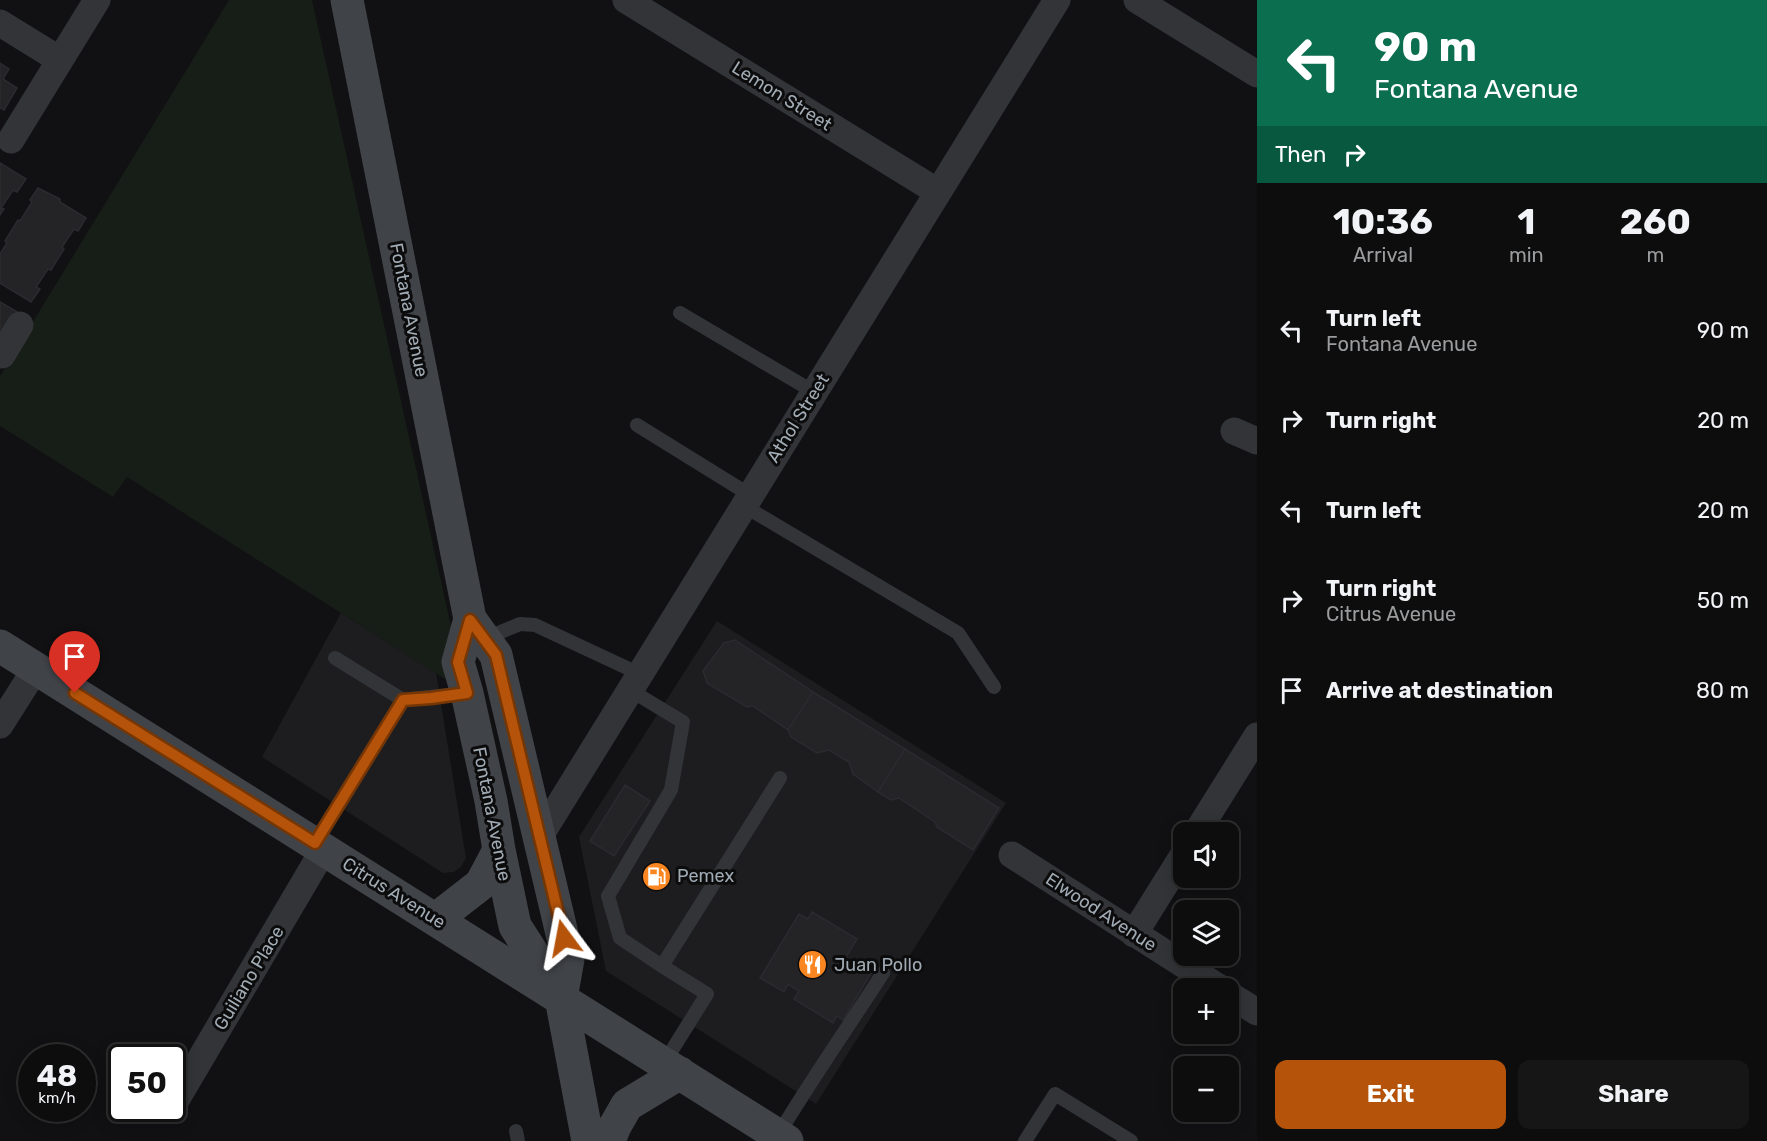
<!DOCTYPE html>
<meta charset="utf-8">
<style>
body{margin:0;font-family:Rubik,sans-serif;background:#161617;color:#f1f3f6;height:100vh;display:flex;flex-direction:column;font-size:22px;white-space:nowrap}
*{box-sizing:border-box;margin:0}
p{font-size:20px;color:#9a9c9e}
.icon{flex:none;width:33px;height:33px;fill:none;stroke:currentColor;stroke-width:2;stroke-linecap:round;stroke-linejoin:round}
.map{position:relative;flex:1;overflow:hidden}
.sheet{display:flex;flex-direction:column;background:#0d0d0e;width:510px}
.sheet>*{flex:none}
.banner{background:#0b6e4f;color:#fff;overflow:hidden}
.controls{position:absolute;left:1173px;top:822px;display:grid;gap:12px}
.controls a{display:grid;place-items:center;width:66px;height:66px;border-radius:12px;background:#0d0d0e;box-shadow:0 3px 15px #0003,0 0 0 2px #2d2d2e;font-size:30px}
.speed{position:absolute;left:18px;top:1044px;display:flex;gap:12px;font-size:30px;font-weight:700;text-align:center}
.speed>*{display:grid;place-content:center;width:78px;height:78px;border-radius:50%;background:#0d0d0e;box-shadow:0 3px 15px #0003,0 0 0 2px #2d2d2e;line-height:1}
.speed small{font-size:15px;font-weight:400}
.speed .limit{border:3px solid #111;border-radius:9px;background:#fff;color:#111}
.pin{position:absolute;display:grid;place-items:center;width:51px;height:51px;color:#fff;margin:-62px -26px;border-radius:50% 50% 50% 0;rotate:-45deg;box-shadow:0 0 6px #0007}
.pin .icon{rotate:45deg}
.me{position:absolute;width:66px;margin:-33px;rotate:347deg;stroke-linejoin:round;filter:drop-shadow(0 0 4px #0008)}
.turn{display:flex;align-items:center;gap:21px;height:126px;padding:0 18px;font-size:27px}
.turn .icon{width:78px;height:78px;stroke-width:2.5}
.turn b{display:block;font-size:42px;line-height:51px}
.then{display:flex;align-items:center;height:57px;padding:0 18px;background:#0003;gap:12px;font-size:22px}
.eta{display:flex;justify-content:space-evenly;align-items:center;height:102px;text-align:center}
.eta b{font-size:36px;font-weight:700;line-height:42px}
.cta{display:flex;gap:12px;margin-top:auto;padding:12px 18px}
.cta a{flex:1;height:69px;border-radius:12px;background:#b45309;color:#fff;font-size:24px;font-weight:700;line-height:69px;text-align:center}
.cta a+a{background:#161617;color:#f1f3f6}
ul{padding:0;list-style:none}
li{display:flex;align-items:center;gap:18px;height:90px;padding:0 18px}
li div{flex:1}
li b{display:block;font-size:22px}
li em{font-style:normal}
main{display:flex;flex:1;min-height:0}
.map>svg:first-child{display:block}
</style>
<main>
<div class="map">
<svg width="1257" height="1141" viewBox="0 0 1257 1141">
<rect width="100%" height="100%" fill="#111113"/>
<path fill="#1d1d20" d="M341,613L436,673L466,858L461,867L454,872L443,873L262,757Z
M717,621L1006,803L816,1104L606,971L579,837Z"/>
<path fill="#171d17" d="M229,0H312L455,644L445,679L127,477L113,497L0,426V376Z"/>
<path fill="#242427" stroke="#2b2b2f" stroke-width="1.5" d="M0,63L9,69L3,79L17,88L4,110L0,108Z
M0,163L26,179L17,192L13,190L1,208L4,209L0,215Z
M38,188L60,199V202L86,218L78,231L74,229L62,247L64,249L51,270L48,269L36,287L40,289L31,302L0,283V254L7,243L5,241L18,220L20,221L32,202L30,200Z
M0,302L19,313L0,336Z
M735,640L813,692L788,730L753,706L747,707L707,683L703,671L724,643Z
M813,692L905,749L878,792L853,774L849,762L829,750L817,753L791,737L788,730Z
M905,749L999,808L973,850L937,827L935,822L899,798L891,800L878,792Z
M625,785L650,801L614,856L590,841Z
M812,912L857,939L846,957L871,973L843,1020L837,1016L833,1023L794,999L799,991L788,984L784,992L760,978L799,914L808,919Z"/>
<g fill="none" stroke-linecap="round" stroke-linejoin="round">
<path stroke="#323438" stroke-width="14" d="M680,313L814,392
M637,425L750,495
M744,506L958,633L994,687
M484,639L520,624L535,625L640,674
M630,690L683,722L671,790L608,896L620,938L662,966
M403,700L466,693
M315,843L403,700L335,658
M664,1063L707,994L662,966L780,778
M516,1131L518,1141
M778,1135C811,1080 848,1027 883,973
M1025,1141L1055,1094L1131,1141"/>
<path stroke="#323438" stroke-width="27" d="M626,0L938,192
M1137,0L1257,74
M0,23L60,60
M11,140L97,0
M2,355L20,325
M1234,431L1257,441
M0,725L36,668
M1197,832L1257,736
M540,836L1057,0
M1012,855L1220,988
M1134,934L1184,854
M1228,994L1257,1012
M172,1107L324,849"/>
<path stroke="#404348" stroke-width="33" d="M347,0L470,619L496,655L568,959L561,998L588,1141
M470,619L458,662L467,693L491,801L499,850L515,926L557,991
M0,646L787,1141
M436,919L481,884L499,850
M609,1141L615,1126L627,1105L680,1073"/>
</g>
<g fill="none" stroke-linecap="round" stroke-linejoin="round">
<defs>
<path id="route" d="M75,693L315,843L403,700L431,698L467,693L458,662L470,620L496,655L564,938"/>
</defs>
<use href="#route" stroke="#753606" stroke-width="15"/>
<use href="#route" stroke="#b45309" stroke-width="10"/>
</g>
<defs>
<symbol id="fuel-disc" viewBox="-11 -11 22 22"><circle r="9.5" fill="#fa8622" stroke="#0c0c0d"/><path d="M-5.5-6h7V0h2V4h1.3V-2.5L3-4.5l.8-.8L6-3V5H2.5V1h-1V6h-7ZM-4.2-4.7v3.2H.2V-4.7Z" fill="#fff"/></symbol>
<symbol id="restaurant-disc" viewBox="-11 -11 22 22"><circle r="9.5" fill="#fa8622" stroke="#0c0c0d"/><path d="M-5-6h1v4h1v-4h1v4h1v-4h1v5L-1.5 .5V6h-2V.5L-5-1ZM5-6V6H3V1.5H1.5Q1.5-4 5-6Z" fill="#fff"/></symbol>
</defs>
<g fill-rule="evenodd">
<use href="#fuel-disc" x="640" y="860" width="33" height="33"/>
<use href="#restaurant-disc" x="796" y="948" width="33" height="33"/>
</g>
<g text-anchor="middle" stroke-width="6" stroke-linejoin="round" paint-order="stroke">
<g font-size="18" fill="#a1abb4" stroke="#0c0c0d">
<text transform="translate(782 96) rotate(32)" y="6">Lemon Street</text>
<text transform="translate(409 310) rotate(79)" y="6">Fontana Avenue</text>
<text transform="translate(798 418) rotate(-58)" y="6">Athol Street</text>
<text transform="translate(492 814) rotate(79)" y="6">Fontana Avenue</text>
<text transform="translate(394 893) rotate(32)" y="6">Citrus Avenue</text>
<text transform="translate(1101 912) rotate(33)" y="6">Elwood Avenue</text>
<text transform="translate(249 978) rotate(-59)" y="6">Guiliano Place</text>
</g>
<g font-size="18" fill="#a1abb4" stroke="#0c0c0d" text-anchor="start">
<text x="677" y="882">Pemex</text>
<text x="834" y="971">Juan Pollo</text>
</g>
</g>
</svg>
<div class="controls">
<a><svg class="icon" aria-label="sound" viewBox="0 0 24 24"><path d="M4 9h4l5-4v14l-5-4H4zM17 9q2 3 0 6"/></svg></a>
<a><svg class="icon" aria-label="layers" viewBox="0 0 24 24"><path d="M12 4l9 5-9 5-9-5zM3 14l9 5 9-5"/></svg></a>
<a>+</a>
<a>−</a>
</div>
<div class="speed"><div>48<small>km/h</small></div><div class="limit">50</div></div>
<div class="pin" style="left:75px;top:693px;background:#d93025"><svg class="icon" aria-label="arrive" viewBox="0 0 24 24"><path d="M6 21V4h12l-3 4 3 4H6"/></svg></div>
<svg class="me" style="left:564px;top:938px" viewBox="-20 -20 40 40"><path d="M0-17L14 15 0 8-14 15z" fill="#b45309" stroke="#fff" stroke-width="4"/></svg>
</div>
<section class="sheet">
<div class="banner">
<div class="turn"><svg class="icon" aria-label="left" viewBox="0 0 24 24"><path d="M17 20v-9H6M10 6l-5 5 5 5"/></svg><div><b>90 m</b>Fontana Avenue</div></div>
<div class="then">Then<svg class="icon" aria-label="right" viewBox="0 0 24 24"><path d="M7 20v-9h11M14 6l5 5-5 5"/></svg></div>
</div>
<div class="eta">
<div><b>10:36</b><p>Arrival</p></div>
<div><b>1</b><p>min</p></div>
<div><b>260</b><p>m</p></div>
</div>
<ul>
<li><svg class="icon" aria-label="left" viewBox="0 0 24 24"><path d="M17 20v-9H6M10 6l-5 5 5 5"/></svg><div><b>Turn left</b><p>Fontana Avenue</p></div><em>90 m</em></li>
<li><svg class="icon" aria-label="right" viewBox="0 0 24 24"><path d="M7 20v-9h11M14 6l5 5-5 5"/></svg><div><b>Turn right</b></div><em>20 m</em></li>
<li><svg class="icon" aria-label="left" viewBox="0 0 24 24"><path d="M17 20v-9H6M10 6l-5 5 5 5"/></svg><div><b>Turn left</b></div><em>20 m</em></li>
<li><svg class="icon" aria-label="right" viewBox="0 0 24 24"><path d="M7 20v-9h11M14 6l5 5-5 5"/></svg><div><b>Turn right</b><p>Citrus Avenue</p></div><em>50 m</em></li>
<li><svg class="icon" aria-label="arrive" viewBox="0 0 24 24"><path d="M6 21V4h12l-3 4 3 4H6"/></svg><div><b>Arrive at destination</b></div><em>80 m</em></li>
</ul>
<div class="cta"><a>Exit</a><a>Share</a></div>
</section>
</main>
